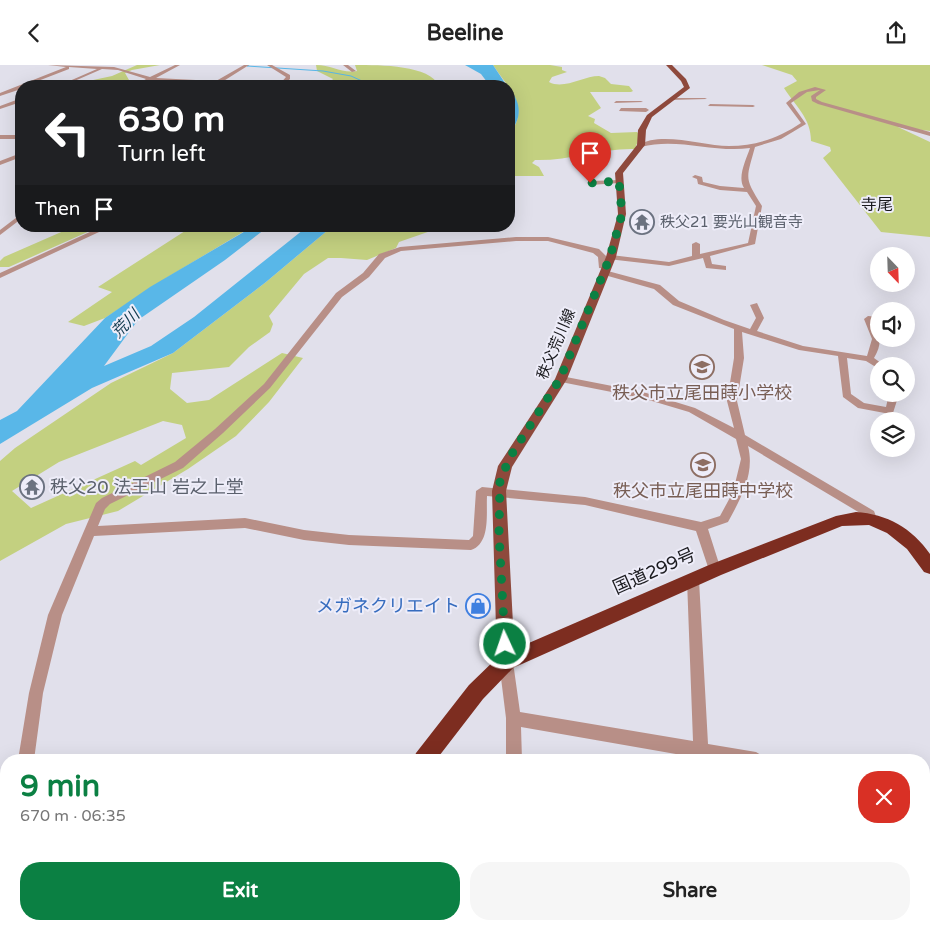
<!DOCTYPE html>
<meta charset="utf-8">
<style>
body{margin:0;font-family:"Varela Round","Noto Sans JP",sans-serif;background:#f6f6f6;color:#222;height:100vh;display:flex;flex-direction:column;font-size:19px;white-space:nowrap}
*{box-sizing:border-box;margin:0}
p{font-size:16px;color:#767676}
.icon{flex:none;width:28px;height:28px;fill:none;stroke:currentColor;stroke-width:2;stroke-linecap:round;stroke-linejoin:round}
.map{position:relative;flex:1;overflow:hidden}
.drawer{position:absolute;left:0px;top:689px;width:930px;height:176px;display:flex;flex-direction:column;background:#fff;border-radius:20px 20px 0 0;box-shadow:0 5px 20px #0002}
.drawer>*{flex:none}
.guide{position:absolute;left:15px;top:15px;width:500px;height:152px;border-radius:20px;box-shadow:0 5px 20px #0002;background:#202124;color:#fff;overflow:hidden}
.needle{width:32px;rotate:157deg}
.fabs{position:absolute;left:870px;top:182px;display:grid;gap:10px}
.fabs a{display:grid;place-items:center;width:45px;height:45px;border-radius:50%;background:#fff;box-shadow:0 5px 20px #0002;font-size:25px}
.pin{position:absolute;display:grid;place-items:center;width:42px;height:42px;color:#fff;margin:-51px -21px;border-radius:50% 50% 50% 0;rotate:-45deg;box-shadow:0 0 5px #0007}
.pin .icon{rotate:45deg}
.me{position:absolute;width:55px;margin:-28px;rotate:357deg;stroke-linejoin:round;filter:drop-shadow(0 0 4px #0008)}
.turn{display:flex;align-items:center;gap:18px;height:105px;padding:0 20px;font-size:22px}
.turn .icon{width:65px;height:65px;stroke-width:2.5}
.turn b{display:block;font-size:35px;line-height:42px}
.then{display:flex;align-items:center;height:48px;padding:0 20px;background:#0003;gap:10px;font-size:19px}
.round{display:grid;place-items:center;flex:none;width:52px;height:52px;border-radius:20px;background:#f6f6f6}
.headline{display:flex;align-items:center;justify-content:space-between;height:85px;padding:0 20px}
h1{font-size:30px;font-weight:700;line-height:38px;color:#0b8043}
.button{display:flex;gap:10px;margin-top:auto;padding:10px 20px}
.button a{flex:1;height:58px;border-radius:20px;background:#0b8043;color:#fff;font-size:20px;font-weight:700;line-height:58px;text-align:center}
.button a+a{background:#f6f6f6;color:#222}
header{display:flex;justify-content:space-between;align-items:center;height:65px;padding:0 20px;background:#fff;font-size:22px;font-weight:700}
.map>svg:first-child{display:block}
</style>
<header><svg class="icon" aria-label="back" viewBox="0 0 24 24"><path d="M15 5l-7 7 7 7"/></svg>Beeline<svg class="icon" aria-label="share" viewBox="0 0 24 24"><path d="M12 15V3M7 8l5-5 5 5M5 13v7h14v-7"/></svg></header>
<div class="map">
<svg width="930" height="864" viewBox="0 0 930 864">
<rect width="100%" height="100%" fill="#e1e0eb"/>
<path fill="#c3d080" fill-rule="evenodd" d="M137,0H160L132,5L125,8L129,15L113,20L80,21L79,18L112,11Z
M316,0C332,0 342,9 357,6L355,0C381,0 430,0 439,21H389L376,19L370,21H327L333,14L317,6Z
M493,0H550L562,2V5L567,7L552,12L549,17C564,25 583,11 599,11L605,13L611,19L629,21L633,26L631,27H590L601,43L588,51L595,54L594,58L611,68L637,67L640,70L635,84C601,83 569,96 535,95L532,98L539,102L544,111H509V69C532,42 507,22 493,0Z
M762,0H930V66L898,62L930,77V172L881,167L823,93L831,86L830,82L811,76C811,53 796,42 784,23L797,16L792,10Z
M75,161H101L9,202H0V196L4,192Z
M198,161H253L168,212L105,253L84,261L68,257L112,227L98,222L185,166Z
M336,161H445L399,177L396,183L367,195L341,193H328L304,209L269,251L273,259L270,267L249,282L229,302L172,308L170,324L187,338L209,335L282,288L303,293L269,337L236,371L188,404L118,446L66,459L0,496V396L15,383L111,318L173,288L266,217L328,165ZM163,356L182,360L186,373L141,400L135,396L31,443L12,426L59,397Z"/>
<path fill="#59b7e8" d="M465,0H493L507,21H486L487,17L481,9Z
M509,23C522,39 522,53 509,69Z
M254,161H269L225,195L138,255L104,301L151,281L194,252L308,161H336L328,165L266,217L173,288L92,323L0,379V355L17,346L105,253L150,222Z"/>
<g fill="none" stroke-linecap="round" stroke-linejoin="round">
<path stroke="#59b7e8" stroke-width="1" d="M249,0L247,1L323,6L351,11L362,16L361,20L366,21
M373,21H384"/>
<path fill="#b88f87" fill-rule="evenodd" d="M48,0L114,2L150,12L175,0H180L156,13L216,16L244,0H249L222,17L275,21L151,15L139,21H134L146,14L118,5L102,4L63,21H58L97,4L69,2V4L25,21H21V24L0,31V28L66,2Z
M267,0H272L290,10V14L282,21H278L286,12Z
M343,0H348L356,6L352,7Z
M815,22L826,25L816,32V34L822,37L930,67V71L818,39L812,36L811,31L820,25L807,27L791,38L806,59L781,74L755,82C746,115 744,112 762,141L755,179L710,191L712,199L726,201V205L706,203L703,193L669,201L608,194V190H611L669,197L692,191V179L696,177L700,179V189L748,178L756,141L747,127L720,125L698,119L697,114L692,112L695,110L702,112L703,117L720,121L744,123C737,112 746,95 750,83C713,88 677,72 641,82L638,80C662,66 703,81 729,81C756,81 779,73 801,58L786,38L799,27Z
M673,33H705L707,34L671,35Z
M19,34H21V37L0,44V41Z
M616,36H641L643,37L614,38Z
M710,39L753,40L755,41L753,42L708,41Z
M621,43H646L649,45L646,47L619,46Z
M0,70H21V74H0Z
M21,88V92L0,100V96Z
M621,115V117L619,118L590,120L587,118L590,116Z
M21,149V154L0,170V165Z
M39,161H68V162L65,164L42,163Z
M103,161H112L0,213V208Z
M516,172H548L599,184L606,191V200L610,202L606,204L599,203L598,192L593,188L548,176H516L401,186L385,193L369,212L342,232L270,323L223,368L183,403L110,439L105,444L98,461L245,453L304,465L349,470L469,475L473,471L476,426L482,422L585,432L701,457L720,451L733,427L741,394L736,374L689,347L642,333L561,317L556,314L561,311L643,327L695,343L734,363L727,336L734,293V264L673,240L654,224L601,209L600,207L604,205L660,220L679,236L724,255L750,264L756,253L750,240L757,238L764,253L757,266L803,281L867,291L872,274L864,254L868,251L879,252V257H874C881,270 882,280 874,293L885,301H879V304L866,296L847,293L851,329L864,338L886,342L889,329H899L893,348L890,349L858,343L843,332L838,291L799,285L742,267L744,293L737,336L745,370L874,446L877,454L875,457H867L865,451L748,381C755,409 741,433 728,457L708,464L721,505L719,509L715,510L711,509L709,505L696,466L585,440L487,431C486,448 491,478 471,485L349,480L304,475L245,463L94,471L62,550L43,628L34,695H18L29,628L48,550L96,438L102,433L175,397L215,364L264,319L336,228L363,208L379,189L400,182Z
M693,510L697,511L699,515L708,679L756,687L761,690L764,695H693V692L521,662L522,695H506V653L499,597L501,592L506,590L511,592L513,597L520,647L693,676L687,515L689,511Z
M40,859H58V864H40Z
M186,859H204L202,864H184Z
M544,859H562L564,864H546Z"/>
<path fill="#8e493c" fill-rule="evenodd" d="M666,0H672L686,14L690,23L652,52L646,65L645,80L623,108L626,149L616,192L567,314L512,402L506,426L515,597L513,603L506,606L499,603L497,597L492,426L498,401L555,314L606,192L618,149L615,108L637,80L638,65L647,50L684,22L681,16Z"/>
<path fill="#7d2d20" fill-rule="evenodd" d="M856,447C887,449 912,463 930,489V509L924,507L907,484L887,468L869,460L842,461L721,510L513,603L483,634L436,695H413L416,688L469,620L499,591L709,500L836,451Z
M282,859H308L306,864H280Z"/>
</g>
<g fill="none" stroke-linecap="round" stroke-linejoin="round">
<path stroke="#0b8043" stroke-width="9" stroke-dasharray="0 16.2" d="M505,579L499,469L500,414L513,387L560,314L610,192L622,149L619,116L590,118"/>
</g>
<defs>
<symbol id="temple-ring" viewBox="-11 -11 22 22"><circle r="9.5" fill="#eeedf9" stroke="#6b7280" stroke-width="1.5"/><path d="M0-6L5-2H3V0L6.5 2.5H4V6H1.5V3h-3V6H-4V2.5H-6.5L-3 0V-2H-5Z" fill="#6b7280"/></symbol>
<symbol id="school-ring" viewBox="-11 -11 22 22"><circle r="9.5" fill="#eeedf9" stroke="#8d6e63" stroke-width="1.5"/><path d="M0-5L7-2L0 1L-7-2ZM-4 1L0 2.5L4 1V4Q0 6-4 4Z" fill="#8d6e63"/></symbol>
<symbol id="shop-ring" viewBox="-11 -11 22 22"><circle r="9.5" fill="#eeedf9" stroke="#3f7fe0" stroke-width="1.5"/><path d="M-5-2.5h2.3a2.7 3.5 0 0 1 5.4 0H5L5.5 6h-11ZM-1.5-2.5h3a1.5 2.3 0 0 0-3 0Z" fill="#3f7fe0"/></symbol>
</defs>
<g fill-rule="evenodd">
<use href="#temple-ring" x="628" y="143" width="28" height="28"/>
<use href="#school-ring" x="688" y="288" width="28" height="28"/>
<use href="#school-ring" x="689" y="386" width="28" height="28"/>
<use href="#temple-ring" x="18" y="408" width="28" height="28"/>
<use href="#shop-ring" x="464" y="527" width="28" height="28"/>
</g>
<g text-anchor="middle" stroke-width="4" stroke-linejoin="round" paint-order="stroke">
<g font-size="15" fill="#5b616d" stroke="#eeedf9" text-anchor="start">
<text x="660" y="162">秩父21 要光山観音寺</text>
</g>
<g font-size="15" fill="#1a1a1e" stroke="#eeedf9">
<text transform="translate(556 279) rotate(-67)" y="5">秩父荒川線</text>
</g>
<g font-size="16" fill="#1a1a1e" stroke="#eeedf9">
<text x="877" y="145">寺尾</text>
</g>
<g font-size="16" font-style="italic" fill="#113a4e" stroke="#eeedf9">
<text transform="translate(125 258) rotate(-46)" y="6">荒川</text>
</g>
<g font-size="18" fill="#785e54" stroke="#eeedf9">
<text x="702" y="334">秩父市立尾田蒔小学校</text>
<text x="703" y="432">秩父市立尾田蒔中学校</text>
</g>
<g font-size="18" fill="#5b616d" stroke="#eeedf9" text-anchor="start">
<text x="50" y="428">秩父20 法王山 岩之上堂</text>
</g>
<g font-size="18" fill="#1a1a1e" stroke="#eeedf9">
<text transform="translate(654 506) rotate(-24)" y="6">国道299号</text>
</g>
<g font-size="18" fill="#366cbe" stroke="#eeedf9" text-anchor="end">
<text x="460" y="547">メガネクリエイト</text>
</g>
</g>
</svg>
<div class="fabs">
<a><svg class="needle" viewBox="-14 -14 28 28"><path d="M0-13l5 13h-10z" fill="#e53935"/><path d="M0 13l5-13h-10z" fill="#767676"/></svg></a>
<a><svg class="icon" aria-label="sound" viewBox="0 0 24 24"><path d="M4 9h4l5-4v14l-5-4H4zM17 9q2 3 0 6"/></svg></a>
<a><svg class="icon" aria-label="search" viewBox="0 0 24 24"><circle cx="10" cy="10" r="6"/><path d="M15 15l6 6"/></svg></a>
<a><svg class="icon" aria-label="layers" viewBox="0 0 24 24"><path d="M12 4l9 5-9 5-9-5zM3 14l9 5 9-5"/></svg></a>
</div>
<div class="pin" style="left:590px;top:118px;background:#d93025"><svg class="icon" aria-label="arrive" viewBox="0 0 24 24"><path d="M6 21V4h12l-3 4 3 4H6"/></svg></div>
<svg class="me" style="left:505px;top:579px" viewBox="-20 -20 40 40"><circle r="17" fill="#0b8043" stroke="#fff" stroke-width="3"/><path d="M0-11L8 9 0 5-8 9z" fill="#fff"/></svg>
<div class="guide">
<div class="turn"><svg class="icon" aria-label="left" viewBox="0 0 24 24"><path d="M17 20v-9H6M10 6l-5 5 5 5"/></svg><div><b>630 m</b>Turn left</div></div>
<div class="then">Then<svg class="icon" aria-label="arrive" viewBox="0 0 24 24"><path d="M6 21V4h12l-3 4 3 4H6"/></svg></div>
</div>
<section class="drawer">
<div class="headline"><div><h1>9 min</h1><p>670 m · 06:35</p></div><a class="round" style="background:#d93025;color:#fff"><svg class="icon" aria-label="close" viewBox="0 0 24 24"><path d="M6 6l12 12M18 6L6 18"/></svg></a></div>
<div class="button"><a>Exit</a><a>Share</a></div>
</section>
</div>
